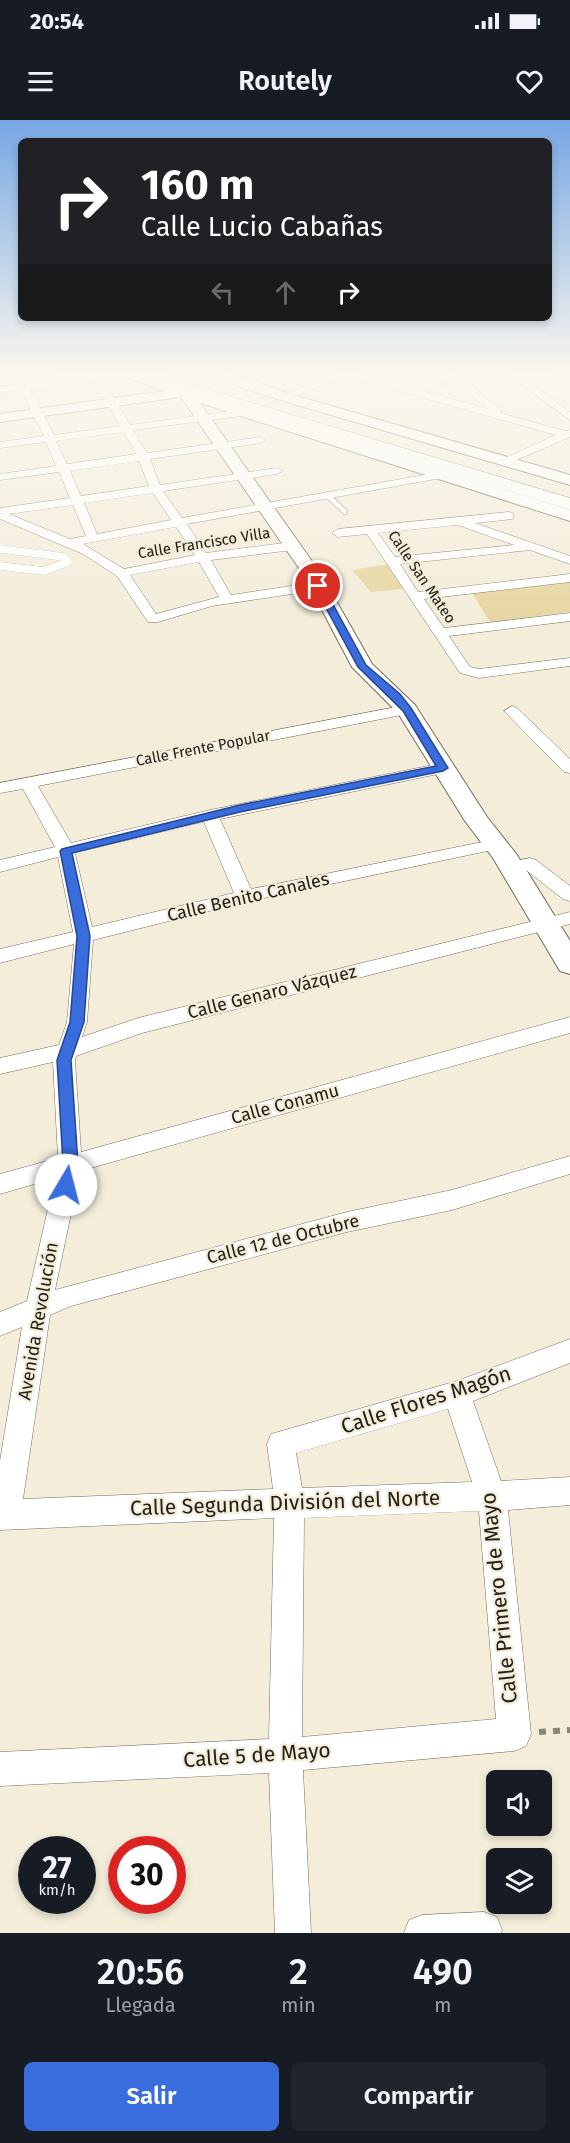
<!DOCTYPE html>
<html lang="es">
<meta charset="utf-8">
<style>
body{margin:0;font-family:"Fira Sans",sans-serif;background:#20242c;color:#f1f3f6;height:100vh;display:flex;flex-direction:column;font-size:22px;white-space:nowrap}
*{box-sizing:border-box;margin:0}
p{font-size:20px;color:#9ea1a6}
.icon{flex:none;width:33px;height:33px;fill:none;stroke:currentColor;stroke-width:2;stroke-linecap:round;stroke-linejoin:round}
.map{position:relative;height:1813px;overflow:hidden}
.drawer{display:flex;flex-direction:column;background:#171b24;flex:1}
.drawer>*{flex:none}
.top-card{position:absolute;left:18px;top:18px;width:534px;height:183px;border-radius:9px;box-shadow:0 3px 9px #0003;background:#202124;color:#fff;overflow:hidden}
.tools{position:absolute;left:486px;top:1650px;display:grid;gap:12px}
.tools a{display:grid;place-items:center;width:66px;height:66px;border-radius:9px;background:#171b24;box-shadow:0 3px 9px #0003;font-size:30px}
.speed{position:absolute;left:18px;top:1716px;display:flex;gap:12px;font-size:30px;font-weight:700;text-align:center}
.speed>*{display:grid;place-content:center;width:78px;height:78px;border-radius:50%;background:#171b24;box-shadow:0 3px 9px #0003;line-height:1}
.speed small{font-size:15px;font-weight:400}
.speed .limit{border:9px solid #d22;background:#fff;color:#111}
.pin{position:absolute;display:grid;place-items:center;width:51px;height:51px;color:#fff;margin:-26px;border:3px solid #fff;border-radius:50%;box-shadow:0 2px 6px #0007}
.me{position:absolute;width:66px;margin:-33px;rotate:8deg;stroke-linejoin:round;filter:drop-shadow(0 0 4px #0008)}
.turn{display:flex;align-items:center;gap:21px;height:126px;padding:0 24px;font-size:27px}
.turn .icon{width:78px;height:78px;stroke-width:2.5}
.turn b{display:block;font-size:42px;line-height:51px}
.lanes{display:flex;align-items:center;height:57px;padding:0 24px;background:#0003;justify-content:center;gap:30px;direction:ltr}
.lanes .off{opacity:.35}
.eta{display:flex;justify-content:space-evenly;align-items:center;height:102px;text-align:center}
.eta b{font-size:36px;font-weight:600;line-height:42px}
.button{display:flex;gap:12px;margin-top:auto;padding:12px 24px}
.button a{flex:1;height:69px;border-radius:9px;background:#396ddd;color:#fff;font-size:24px;font-weight:600;line-height:69px;text-align:center}
.button a+a{background:#20242c;color:#f1f3f6}
.status{display:flex;justify-content:space-between;align-items:center;height:42px;padding:0 30px;background:#171b24;direction:ltr}
.status svg{height:16px;fill:currentColor}
header{display:flex;justify-content:space-between;align-items:center;height:78px;padding:0 24px;background:#171b24;font-size:27px;font-weight:600}
.map>svg:first-child{display:block}
</style>
<div class="status"><b>20:54</b><svg viewBox="0 0 49 12"><path d="M0 12V9h3v3zM5 12V6h3v6zM10 12V3h3v9zM15 12V0h3v12zM26 1h20v11H26zM47 4h2v5h-2z"/></svg></div>
<header><svg class="icon" aria-label="menu" viewBox="0 0 24 24"><path d="M4 6h16M4 12h16M4 18h16"/></svg>Routely<svg class="icon" aria-label="heart" viewBox="0 0 24 24"><path d="M12 20l-8-8c-3-5 5-10 8-4 3-6 11-1 8 4z"/></svg></header>
<div class="map">
<svg width="570" height="1813" viewBox="0 0 570 1813">
<rect width="100%" height="100%" fill="#f3edda"/>
<path fill="#e6d59f" d="M433,250L457,270L430,264L434,262L428,263L413,251Z
M389,444L403,469L371,472L352,450Z
M570,461V492L490,502L472,473Z"/>
<g fill="none" stroke-linecap="round" stroke-linejoin="round">
<defs>
<path id="lane-far1" d="M0,263L83,254L97,257
M327,375L345,392"/>
<path id="lane" d="M0,429L64,437L68,442L44,451L0,446"/>
<path id="street" d="M125,250L130,253L128,255L103,259L130,305L241,290L246,293L241,296L133,310L147,333L261,317L266,320L261,323L150,339L160,365L277,348L283,351L277,354L163,371L182,398L441,352H459L465,355L459,358H441L187,404L206,433L292,422L298,426L292,430L211,440L231,475L318,462L325,466L318,470L212,486L158,502H148L117,456L83,434L0,399V388L70,378L59,352L0,360V354L56,346L46,322L0,328V322L44,316L21,270L0,273V267ZM94,260L120,306L54,315L30,269ZM124,312L136,334L67,344L56,321ZM139,341L149,366L81,376L70,351ZM153,373L171,400L97,414L84,383ZM73,385L86,416L70,419L9,394ZM176,407L195,435L124,449L83,424ZM199,442L219,477L156,494L130,455Z
M330,250H355L353,252L488,289L442,250H453L500,289V293L565,311L570,310V317L507,344L503,343V339L556,315L345,256L289,279L280,277L335,253Z
M502,250H513L518,254L570,250V254L525,259L570,292V300Z
M509,392L513,393V399L475,403L570,436V444L530,430L400,444L418,472L570,454V462L424,479L444,508L570,493V501L449,516L470,547L479,549L570,538V546L479,558L460,553L367,414L338,417L332,413L338,409ZM458,405L514,425L395,437L378,413Z
M407,585L412,587L415,590L412,593L38,666L71,723L210,690L443,643L451,648L443,653L220,699L251,769L497,719L503,720L506,724L503,728L497,729L245,782L93,820L87,902L82,917L138,898L570,792V804L142,913L76,936L75,940L81,1032L570,897V913L80,1051L55,1170L347,1092L452,1070L570,1036V1054L452,1090L347,1112L71,1186L50,1195L23,1379L273,1369L267,1324L271,1314L457,1261L570,1219V1243L473,1281L501,1361L570,1357V1385L508,1390L531,1614L526,1626L514,1631L303,1650L311,1813H275L269,1653L0,1666V1632L269,1619L274,1398L0,1410V1341L22,1207L0,1216V1192L27,1181L55,1058L0,1074V1054L58,1038L53,942L0,954V938L59,925L67,902L74,824L0,843V829L73,812L58,737L0,752V740L55,727L23,669L0,673V663ZM204,702L234,773L92,807L75,733ZM448,1289L472,1362L302,1368L296,1333ZM479,1391L496,1599L302,1617L304,1398Z
M512,586L517,588L570,639V653L564,652L507,594L504,591Z
M530,738L536,740L570,766V781L563,779L526,750L511,753L505,751L502,747L505,743Z
M484,1792L497,1797L502,1810L501,1813H404L409,1800L422,1795Z"/>
<path id="secondary" d="M111,250H132L246,290L570,390V401L200,283L321,454L372,544L415,585L487,697L517,735L570,821V854L560,851L493,738L465,701L398,593L352,547L303,454L181,277L0,302V294L165,271L113,253Z
M209,250C234,250 265,266 290,274L570,355V365L280,280L234,265Z"/>
<path id="primary" d="M132,250H154L196,266L570,378V390L184,272L134,253Z"/>
</defs>
<use href="#lane-far1" stroke="#736d5c" stroke-width="6"/>
<use href="#lane" stroke="#736d5c" stroke-width="8"/>
<use href="#street" stroke="#736d5c" stroke-width="1"/>
<use href="#secondary" stroke="#736d5c" stroke-width="2"/>
<use href="#primary" stroke="#736d5c" stroke-width="1"/>
<path stroke="#898578" stroke-width="6" stroke-dasharray="7 7" stroke-linecap="butt" d="M539,1612L570,1610"/>
<use href="#lane-far1" stroke="#fff" stroke-width="5"/>
<use href="#lane" stroke="#fff" stroke-width="8"/>
<use href="#street" fill="#fff" fill-rule="evenodd"/>
<use href="#secondary" fill="#fff" fill-rule="evenodd"/>
<use href="#primary" fill="#fff" fill-rule="evenodd"/>
</g>
<linearGradient id="sky" x2="0" y2="1"><stop stop-color="#77a7e4"/><stop offset="0.5" stop-color="#faf7ee"/><stop offset="1" stop-color="#faf7ee" stop-opacity="0"/></linearGradient>
<rect width="570" height="504" fill="url(#sky)"/>
<path fill="#396ddd" stroke="#254790" stroke-width="1.5" d="M318,463L323,466L366,545L400,574L411,588L448,648L443,651L240,692L72,733L90,816L84,902L71,940L78,1044L71,1069L66,1071L60,1069L58,1065L63,1044L57,940L70,902L77,816L60,731L62,729L240,685L436,646L403,591L358,547L314,466Z"/>
<g text-anchor="middle" stroke-width="4.5" stroke-linejoin="round" paint-order="stroke">
<g font-size="15" fill="#222019" stroke="#f3edda">
<text transform="translate(204 423) rotate(-9)" y="5">Calle Francisco Villa</text>
<text transform="translate(422 457) rotate(56)" y="5">Calle San Mateo</text>
<text transform="translate(203 628) rotate(-11)" y="5">Calle Frente Popular</text>
</g>
<g font-size="18" fill="#222019" stroke="#f3edda">
<text transform="translate(248 777) rotate(-13)" y="6">Calle Benito Canales</text>
<text transform="translate(272 872) rotate(-14)" y="6">Calle Genaro Vázquez</text>
<text transform="translate(285 984) rotate(-15)" y="6">Calle Conamu</text>
<text transform="translate(283 1119) rotate(-14)" y="6">Calle 12 de Octubre</text>
<text transform="translate(38 1201) rotate(-80)" y="6">Avenida Revolución</text>
</g>
<g font-size="21" fill="#222019" stroke="#f3edda">
<text transform="translate(426 1280) rotate(-18)" y="7">Calle Flores Magón</text>
<text transform="translate(285 1383) rotate(-2)" y="7">Calle Segunda División del Norte</text>
<text transform="translate(499 1478) rotate(-96)" y="7">Calle Primero de Mayo</text>
<text transform="translate(257 1635) rotate(-4)" y="7">Calle 5 de Mayo</text>
</g>
</g>
</svg>
<div class="tools">
<a><svg class="icon" aria-label="sound" viewBox="0 0 24 24"><path d="M4 9h4l5-4v14l-5-4H4zM17 9q2 3 0 6"/></svg></a>
<a><svg class="icon" aria-label="layers" viewBox="0 0 24 24"><path d="M12 4l9 5-9 5-9-5zM3 14l9 5 9-5"/></svg></a>
</div>
<div class="speed"><div>27<small>km/h</small></div><div class="limit">30</div></div>
<div class="pin" style="left:318px;top:466px;background:#d93025"><svg class="icon" aria-label="arrive" viewBox="0 0 24 24"><path d="M6 21V4h12l-3 4 3 4H6"/></svg></div>
<svg class="me" style="left:66px;top:1065px" viewBox="-20 -20 40 40"><circle r="19" fill="#fff"/><path d="M0-13L10 11 0 6-10 11z" fill="#396ddd"/></svg>
<div class="top-card">
<div class="turn"><svg class="icon" aria-label="right" viewBox="0 0 24 24"><path d="M7 20v-9h11M14 6l5 5-5 5"/></svg><div><b>160 m</b>Calle Lucio Cabañas</div></div>
<div class="lanes"><svg class="icon off" aria-label="left" viewBox="0 0 24 24"><path d="M17 20v-9H6M10 6l-5 5 5 5"/></svg><svg class="icon off" aria-label="ahead" viewBox="0 0 24 24"><path d="M12 20V5M6 11l6-6 6 6"/></svg><svg class="icon" aria-label="right" viewBox="0 0 24 24"><path d="M7 20v-9h11M14 6l5 5-5 5"/></svg></div>
</div>
</div>
<section class="drawer">
<div class="eta">
<div><b>20:56</b><p>Llegada</p></div>
<div><b>2</b><p>min</p></div>
<div><b>490</b><p>m</p></div>
</div>
<div class="button"><a>Salir</a><a>Compartir</a></div>
</section>
